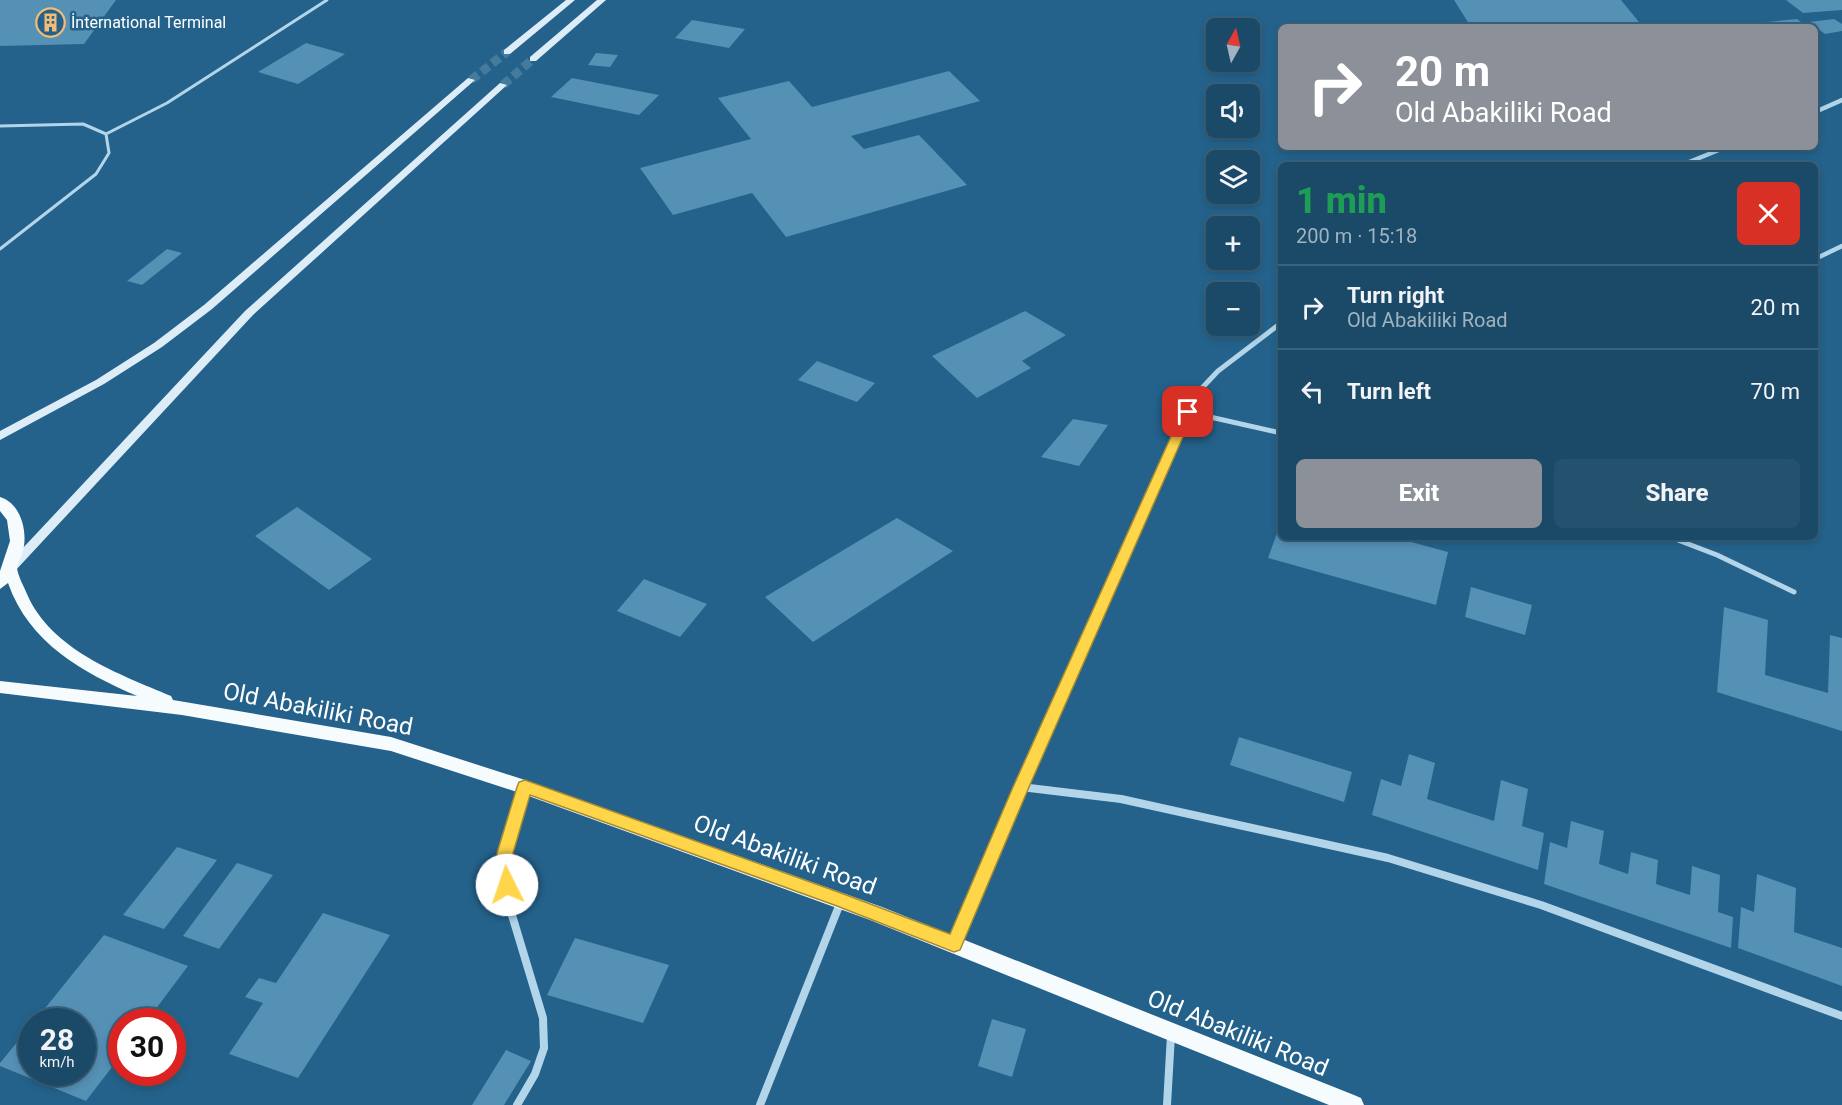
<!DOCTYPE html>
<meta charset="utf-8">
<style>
body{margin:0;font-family:Roboto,sans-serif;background:#24516e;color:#f1f3f6;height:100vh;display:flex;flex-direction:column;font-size:22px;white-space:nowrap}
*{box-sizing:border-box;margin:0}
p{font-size:20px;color:#a0b3c0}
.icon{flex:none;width:33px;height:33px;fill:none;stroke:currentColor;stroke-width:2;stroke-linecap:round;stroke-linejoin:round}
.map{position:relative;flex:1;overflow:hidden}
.panel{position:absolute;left:1278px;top:162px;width:540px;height:378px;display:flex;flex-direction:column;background:#1b4a68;border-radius:9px;box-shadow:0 3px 9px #0003,0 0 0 2px #39627c}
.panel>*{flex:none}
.guide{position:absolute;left:1278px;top:24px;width:540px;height:126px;border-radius:9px;box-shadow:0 3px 9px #0003,0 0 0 2px #39627c;background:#8c9099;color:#fff;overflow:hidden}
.needle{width:39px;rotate:8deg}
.buttons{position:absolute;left:1206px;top:18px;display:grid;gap:12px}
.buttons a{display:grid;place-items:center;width:54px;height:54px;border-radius:9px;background:#1b4a68;box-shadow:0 3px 9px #0003,0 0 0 2px #39627c;font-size:30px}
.speed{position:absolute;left:18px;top:1008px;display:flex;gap:12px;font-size:30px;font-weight:700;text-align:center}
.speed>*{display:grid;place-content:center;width:78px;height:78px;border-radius:50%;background:#1b4a68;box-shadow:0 3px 9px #0003,0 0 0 2px #39627c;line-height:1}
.speed small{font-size:15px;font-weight:400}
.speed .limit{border:9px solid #d22;background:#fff;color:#111}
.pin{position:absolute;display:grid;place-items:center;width:51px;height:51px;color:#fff;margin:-26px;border-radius:12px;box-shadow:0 3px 9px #0006}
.me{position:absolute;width:66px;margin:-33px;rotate:356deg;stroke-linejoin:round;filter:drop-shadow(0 0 4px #0008)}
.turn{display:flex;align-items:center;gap:21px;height:126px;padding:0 18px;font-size:27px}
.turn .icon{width:78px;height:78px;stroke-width:2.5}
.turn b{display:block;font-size:42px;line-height:51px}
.round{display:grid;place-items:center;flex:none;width:63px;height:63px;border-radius:9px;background:#24516e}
.head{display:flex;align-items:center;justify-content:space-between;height:102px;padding:0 18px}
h1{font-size:36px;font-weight:800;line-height:45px;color:#1e9e55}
.action{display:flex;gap:12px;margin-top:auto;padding:12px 18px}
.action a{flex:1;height:69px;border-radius:9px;background:#8c9099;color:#fff;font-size:24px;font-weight:800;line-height:69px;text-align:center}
.action a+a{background:#24516e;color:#f1f3f6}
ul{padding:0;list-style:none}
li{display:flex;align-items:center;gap:18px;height:84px;padding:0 18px;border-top:2px solid #39627c}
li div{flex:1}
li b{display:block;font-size:22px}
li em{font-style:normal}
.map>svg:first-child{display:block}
</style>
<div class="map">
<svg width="1842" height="1105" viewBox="0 0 1842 1105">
<rect width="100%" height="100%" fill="#24628b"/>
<path fill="#5590b5" d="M0,0H116L84,44L0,46Z
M1454,0H1621L1643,27H1471Z
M1786,0H1842V10L1803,13Z
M1797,19L1808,27H1749L1746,24Z
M1834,19L1842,24V31L1825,34L1809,22Z
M692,20L745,29L729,48L675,38Z
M1741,23L1746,27H1716V25Z
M306,43L345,54L298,84L258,72Z
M596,53L618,55L610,67L588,65Z
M949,71L980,101L851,136L864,149L919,135L967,185L786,237L752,193L673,215L640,168L751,139L718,98L789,81L812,107Z
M572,78L618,87L659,95L639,115L551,97Z
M167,249L182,253L142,285L127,281Z
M1025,311L1066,335L1022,361L1031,368L977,398L932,356Z
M817,361L875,383L857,402L798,380Z
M1073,419L1108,425L1079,466L1041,457Z
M297,507L372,559L329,590L255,536Z
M897,518L953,551L813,642L765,597Z
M1281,522V537H1393L1448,552L1436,605L1268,558Z
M644,579L707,604L680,637L617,611Z
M1471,587L1532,605L1525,635L1465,617Z
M1724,607L1768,620L1765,675L1828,693L1830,635L1842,638V731L1717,692Z
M1239,737L1352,772L1344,802L1230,765Z
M1409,754L1435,763L1427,799L1494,821L1501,780L1528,789L1522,826L1544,833L1538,870L1372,815L1381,779L1401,786Z
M1571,821L1604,831L1599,864L1628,874L1631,852L1658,860L1656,884L1690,895L1692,866L1720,875L1718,912L1733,917L1731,948L1544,884L1550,842L1567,848Z
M177,847L217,860L164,929L123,915Z
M237,863L273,875L219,949L183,936Z
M1757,874L1796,888L1794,932L1842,948V986L1738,948L1741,907L1754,912Z
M323,913L390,935L298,1078L229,1054L263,1003L245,997L259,978L276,983Z
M104,935L188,966L146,1022H122V1054L86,1101L0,1066V1063L32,1024V1072H82V1022H34Z
M575,938L669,965L643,1023L547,995Z
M992,1019L1026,1029L1012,1077L978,1066Z
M506,1050L531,1061L504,1105H472Z"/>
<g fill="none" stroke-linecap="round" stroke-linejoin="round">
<path stroke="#457a9c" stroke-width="9" stroke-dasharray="9 4.5" stroke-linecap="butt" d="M471,80L507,52
M503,85L533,59"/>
<path stroke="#b2d5ea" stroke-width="3" d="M0,126L83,124L106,134
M106,134L167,103L327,0
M0,249L96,174L109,153L106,134"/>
<path stroke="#b2d5ea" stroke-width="4.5" d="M1815,112L1842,100
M1682,165L1726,147
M1815,259L1842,246"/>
<path stroke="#b2d5ea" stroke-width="5" d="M1188,412L1281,433
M1670,537L1717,555L1794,592
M1085,642L1188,412L1201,389L1218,371L1281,323"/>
<path stroke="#b2d5ea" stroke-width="8" d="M1021,787L1121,799L1388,858L1541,905L1842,1016
M955,943L1086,641
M517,1105L535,1074L544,1048L543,1018L508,902L505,853L525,787
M760,1105L841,901
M1167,1105L1171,1035"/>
<path fill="#ddedf8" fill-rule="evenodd" d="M566,0H575L510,54H504V50Z
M597,0H606L536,61H530V57Z
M468,78L475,80L212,309L162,347L104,384L0,440V431L96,380L154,343L204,305Z
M500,83L507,85L253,315L15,571H7L5,568L7,565L245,311Z"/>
<path fill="#f6fbfe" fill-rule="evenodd" d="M0,497C21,503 28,532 23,551C22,556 17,564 17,568C18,576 24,587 27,594C51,650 119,674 171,696L173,700L391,737L525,780L882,907L1354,1095L1361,1098L1364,1105H1329L870,920L523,794L391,751L182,715L0,693V681L137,696C82,672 29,643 8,583L0,589V571L10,541L7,520L0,511Z"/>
</g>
<path fill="#ffd54a" stroke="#a68a30" stroke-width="1.5" d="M1188,408L1194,412L1029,787L960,950L954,952L837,906L530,795L513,853L515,885L513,891L507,893L501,891L497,853L517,787L519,782L525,780L841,893L950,934L1013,787L1182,412Z"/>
<defs>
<symbol id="building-ring" viewBox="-11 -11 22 22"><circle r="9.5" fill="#24628b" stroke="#f4bb76" stroke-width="1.5"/><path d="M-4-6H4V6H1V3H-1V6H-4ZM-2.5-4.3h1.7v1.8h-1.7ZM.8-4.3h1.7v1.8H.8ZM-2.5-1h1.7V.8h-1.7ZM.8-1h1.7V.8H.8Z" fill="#f4bb76"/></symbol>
</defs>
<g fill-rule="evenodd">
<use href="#building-ring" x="34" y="6" width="33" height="33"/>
</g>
<g text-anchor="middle" stroke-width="5" stroke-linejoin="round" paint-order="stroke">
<g font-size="16" fill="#fff" stroke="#24628b" text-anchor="start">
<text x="71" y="28">İnternational Terminal</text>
</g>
<g font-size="24" fill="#fff" stroke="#24628b">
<text transform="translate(318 709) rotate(11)" y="8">Old Abakiliki Road</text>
<text transform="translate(785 855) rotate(20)" y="8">Old Abakiliki Road</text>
<text transform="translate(1238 1033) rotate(22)" y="8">Old Abakiliki Road</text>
</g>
</g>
</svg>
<div class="buttons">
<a><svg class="needle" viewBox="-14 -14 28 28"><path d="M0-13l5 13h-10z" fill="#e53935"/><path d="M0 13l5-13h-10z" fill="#a0b3c0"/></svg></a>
<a><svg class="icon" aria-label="sound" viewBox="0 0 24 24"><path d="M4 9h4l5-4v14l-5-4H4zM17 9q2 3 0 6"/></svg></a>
<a><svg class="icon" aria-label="layers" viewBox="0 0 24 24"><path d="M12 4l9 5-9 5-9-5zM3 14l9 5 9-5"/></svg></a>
<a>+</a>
<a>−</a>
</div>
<div class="speed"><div>28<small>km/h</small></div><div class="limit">30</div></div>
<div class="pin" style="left:1188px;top:412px;background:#d93025"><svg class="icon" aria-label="arrive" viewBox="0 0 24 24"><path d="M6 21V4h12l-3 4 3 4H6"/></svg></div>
<svg class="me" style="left:507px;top:885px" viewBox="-20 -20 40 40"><circle r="19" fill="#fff"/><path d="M0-13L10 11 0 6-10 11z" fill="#ffd54a"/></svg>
<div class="guide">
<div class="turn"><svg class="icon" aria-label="right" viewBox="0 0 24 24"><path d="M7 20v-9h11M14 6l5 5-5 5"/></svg><div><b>20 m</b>Old Abakiliki Road</div></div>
</div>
<section class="panel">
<div class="head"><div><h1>1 min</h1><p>200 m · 15:18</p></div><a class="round" style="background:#d93025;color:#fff"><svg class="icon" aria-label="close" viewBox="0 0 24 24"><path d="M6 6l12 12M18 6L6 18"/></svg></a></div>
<ul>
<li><svg class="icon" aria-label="right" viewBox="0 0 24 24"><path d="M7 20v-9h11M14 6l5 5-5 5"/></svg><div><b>Turn right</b><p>Old Abakiliki Road</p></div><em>20 m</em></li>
<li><svg class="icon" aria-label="left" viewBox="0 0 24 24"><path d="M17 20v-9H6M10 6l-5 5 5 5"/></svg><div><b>Turn left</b></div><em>70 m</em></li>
</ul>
<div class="action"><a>Exit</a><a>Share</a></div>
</section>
</div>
